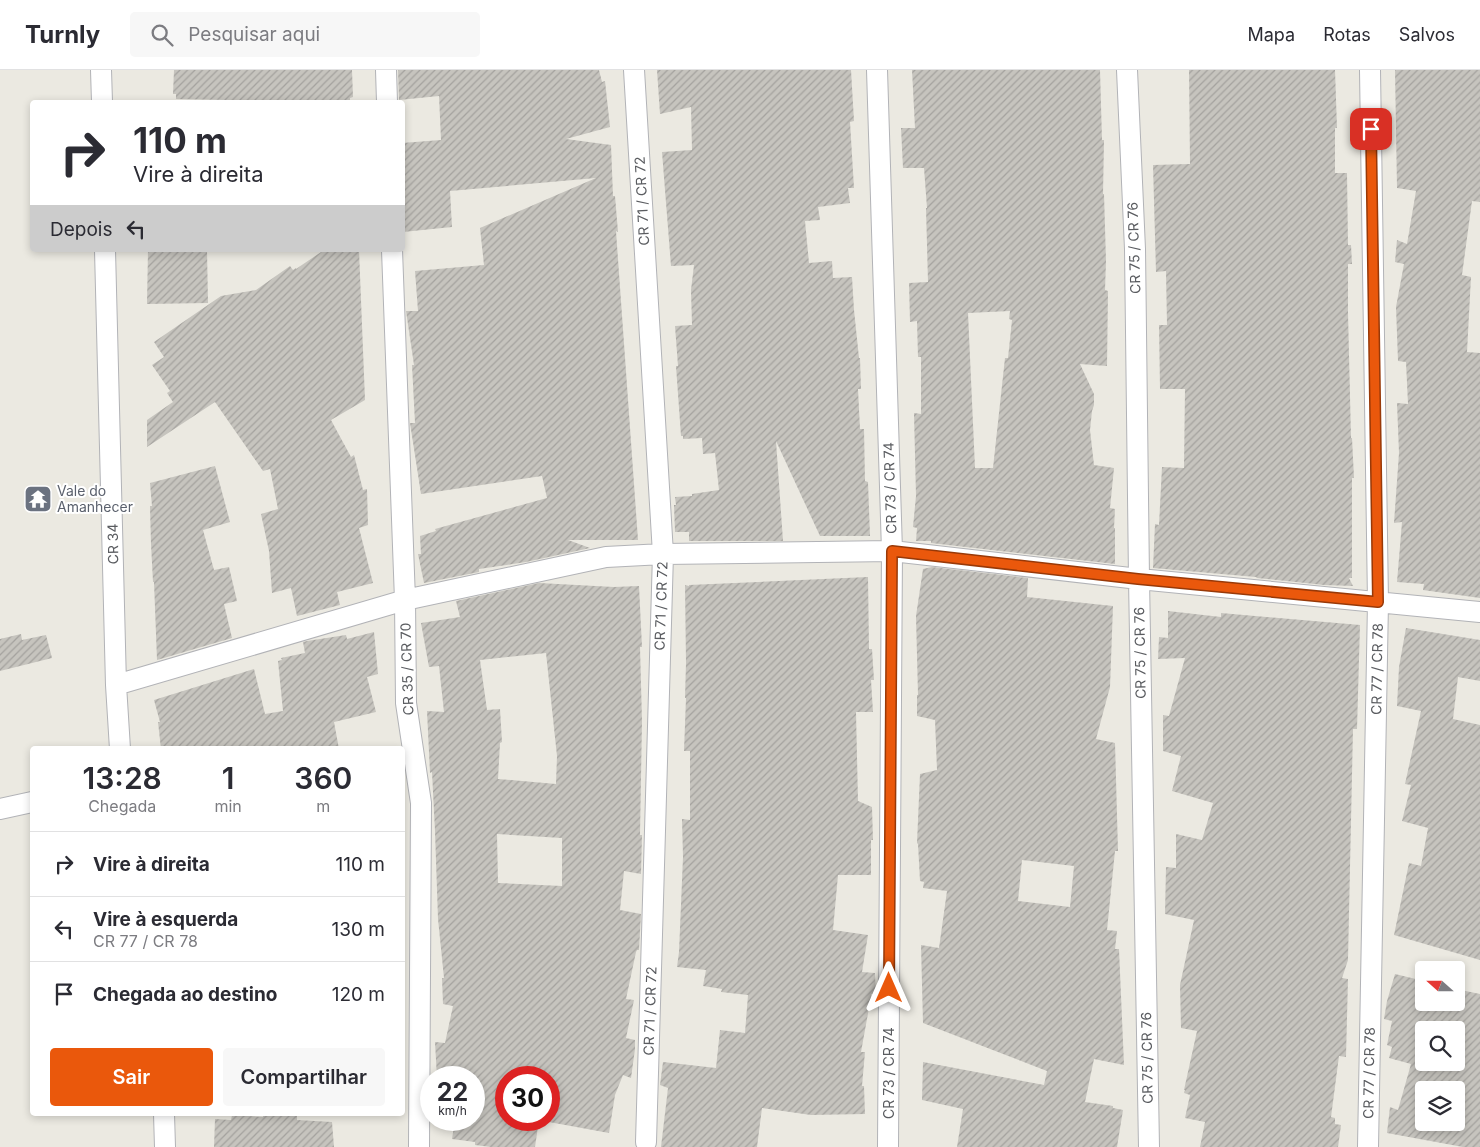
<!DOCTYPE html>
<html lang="pt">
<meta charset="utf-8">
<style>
body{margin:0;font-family:Inter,sans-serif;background:#f7f7f7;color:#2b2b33;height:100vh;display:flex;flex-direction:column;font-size:19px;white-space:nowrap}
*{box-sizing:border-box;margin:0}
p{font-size:16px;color:#7c7c81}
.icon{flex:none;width:28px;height:28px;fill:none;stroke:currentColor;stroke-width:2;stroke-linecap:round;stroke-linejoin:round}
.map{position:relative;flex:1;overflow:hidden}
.panel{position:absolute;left:30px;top:676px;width:375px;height:370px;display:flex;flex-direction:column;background:#fff;border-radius:5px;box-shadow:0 2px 8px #0003}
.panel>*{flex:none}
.hud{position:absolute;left:30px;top:30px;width:375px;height:152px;border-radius:5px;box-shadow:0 2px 8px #0003;background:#fff;color:#2b2b33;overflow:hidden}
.needle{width:32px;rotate:291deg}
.fabs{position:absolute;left:1415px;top:891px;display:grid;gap:10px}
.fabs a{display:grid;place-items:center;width:50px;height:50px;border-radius:5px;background:#fff;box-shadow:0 2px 8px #0003;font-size:25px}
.speed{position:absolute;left:420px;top:996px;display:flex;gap:10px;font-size:25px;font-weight:700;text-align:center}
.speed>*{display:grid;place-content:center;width:65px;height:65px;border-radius:50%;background:#fff;box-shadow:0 2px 8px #0003;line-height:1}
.speed small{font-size:12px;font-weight:400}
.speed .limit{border:8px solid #d22;background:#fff;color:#111}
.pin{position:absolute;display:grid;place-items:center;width:42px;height:42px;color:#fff;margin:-21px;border-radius:10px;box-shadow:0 2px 8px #0006}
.me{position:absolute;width:55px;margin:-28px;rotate:0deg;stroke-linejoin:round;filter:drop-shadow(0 0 4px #0008)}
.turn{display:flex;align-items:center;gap:18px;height:105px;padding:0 20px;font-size:22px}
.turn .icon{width:65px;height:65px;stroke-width:2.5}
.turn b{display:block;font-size:35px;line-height:42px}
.then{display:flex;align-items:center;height:48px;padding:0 20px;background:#0003;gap:10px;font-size:19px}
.eta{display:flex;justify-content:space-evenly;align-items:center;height:85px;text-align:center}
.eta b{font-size:30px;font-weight:600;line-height:35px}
.action{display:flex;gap:10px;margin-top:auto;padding:10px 20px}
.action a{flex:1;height:58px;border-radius:5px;background:#ea580c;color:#fff;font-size:20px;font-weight:600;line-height:58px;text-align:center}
.action a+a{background:#f7f7f7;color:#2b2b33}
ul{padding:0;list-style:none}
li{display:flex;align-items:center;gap:15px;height:65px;padding:0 20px;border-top:1px solid #e1e1e2}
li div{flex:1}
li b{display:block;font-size:19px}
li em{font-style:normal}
header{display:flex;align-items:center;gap:30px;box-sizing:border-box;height:70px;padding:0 25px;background:#fff;border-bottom:1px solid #e1e1e2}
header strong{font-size:24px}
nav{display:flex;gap:28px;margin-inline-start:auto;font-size:18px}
.search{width:350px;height:45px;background:#f7f7f7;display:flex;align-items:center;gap:12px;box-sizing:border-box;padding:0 18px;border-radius:5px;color:#7c7c81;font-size:19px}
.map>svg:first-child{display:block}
</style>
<header>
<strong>Turnly</strong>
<div class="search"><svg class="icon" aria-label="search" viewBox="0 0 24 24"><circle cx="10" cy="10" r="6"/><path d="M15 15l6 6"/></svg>Pesquisar aqui</div>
<nav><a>Mapa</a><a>Rotas</a><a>Salvos</a></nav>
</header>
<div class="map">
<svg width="1480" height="1077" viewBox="0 0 1480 1077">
<defs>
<pattern id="building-hatch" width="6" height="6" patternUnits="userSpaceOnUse" patternTransform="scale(1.25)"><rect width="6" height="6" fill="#c6c4be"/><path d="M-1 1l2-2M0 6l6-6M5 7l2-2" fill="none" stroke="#a4a29e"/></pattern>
</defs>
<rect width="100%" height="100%" fill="#ebe9e1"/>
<path fill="url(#building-hatch)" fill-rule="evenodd" d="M174,0H352L353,27L350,28V32H229V30L176,29V24H173Z
M398,0H599L602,12L605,11L610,57L566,69L611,75L613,126H615L618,162L616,161L638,470H568L590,478L526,492L479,499V502L424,513L418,484H421L420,466L436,461L435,459L547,428L542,406L421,424L410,353H415L412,295H414L406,241H418L415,201L484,195L480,158L596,108L450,121L452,157L403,162L402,73L441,70L439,26L399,30Z
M657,0H851L854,51L850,52L854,118H848L850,133L818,137L820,150L805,151L809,193L832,191L833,208L852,207L854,240L859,288H860L861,319H858L860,359H864L865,411L868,412L870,466H820L776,371L783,471H689V462H675L674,435H676L675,427L692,426V424L719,420L715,383L703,384L702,368L683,369V366H681L676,296H678L675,256L692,255L691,220L694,195L671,196L662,82L692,80L691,37L660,44Z
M912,0H1100L1102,70H1104L1103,124H1104L1106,191L1105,220L1108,221L1107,296L1080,294L1094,324V335L1092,341L1090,360L1094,395L1114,398L1110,438L1115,439L1114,458H1115V494L931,473V471H916L917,458L913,457L916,426L914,343L921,344V287H918L917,251L910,252L909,213L928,212L926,138H927L924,98H903L901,58H915ZM1010,241L1009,249L1012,250L1008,288H1005L993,398H975L968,243Z
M1189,0H1335L1337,58H1335V103H1347L1348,175H1351L1352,194H1348V243L1351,368H1352L1354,408H1352V508H1349L1353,516L1324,515L1257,508L1256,507L1153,498L1155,454L1159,455L1162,397L1184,398L1185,319H1160L1159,255H1167L1166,201L1156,202L1153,95L1190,94Z
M1395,0H1480V132L1472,131L1462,205L1471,207L1467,282L1480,283V528L1423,520L1424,514L1397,512L1402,452L1394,453L1399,383L1397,333L1408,334L1406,292L1398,291L1396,237L1404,194L1395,192L1397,170L1407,174L1416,121L1397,118Z
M148,180H207L208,233L147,234Z
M324,180H359L365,330L331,350L351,387L354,385L363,420L367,419L368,455L359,458L373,513L337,522L340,535L297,546L291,518L272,523L269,481L261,444L278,439L270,399L263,401L215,332L147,377V350L173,332L167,323L170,321L152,295L164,287L154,272L221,226L256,220L290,196L293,200L296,198V199Z
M215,396L230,452L203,460L214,500L229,497L237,531L224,534L232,568L157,590L154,512H153L151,474L150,436H152L150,413Z
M932,497L1028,508L1027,527L1113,536L1110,617L1096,669L1115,673L1118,781H1115L1107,860L1117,861L1115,879H1119L1124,995L1094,989L1085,1032L1113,1036V1038L1123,1040L1117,1077H957L963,1039L922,1030L923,992L1044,1015L1047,1001L923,953L921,875L939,878L947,821L923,818L924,812L920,811L918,774L917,773L920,704L937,700L935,650L917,646V625H918L916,546L923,499ZM1022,790L1074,796L1070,837L1018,831Z
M868,507L869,579H872L874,610H871L873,642H856L858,731L872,737L873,770H871V805H838L833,860L868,865L862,902L875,903L876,924H871V938H869L861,982H865L862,1016H864L865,1044L811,1045L762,1038L757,1077H661L668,1018L660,1015L663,992L716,998L720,960L745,963L748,925L721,922L722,919L703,916L706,900L677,897L679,882L683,787L682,749L690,750V681H684L686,628H685L686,593L685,515L689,516V515Z
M539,513L614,517L639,516L642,577H640L642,651L640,765H642L641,804L624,801L620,840L641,844L639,880H637L636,882L626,929L634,930L626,968L635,970V979L631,1008L623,1005L615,1025L609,1063L549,1052V1008H506V1050H539L535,1077H491L475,1075V1072L452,1069L455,1050H474V1008H437L435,972L445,973L453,936L443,934L442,908H444L438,849L435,761L432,702L430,703L427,641L444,642L439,596L429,597L421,553L460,547L456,531ZM546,583L557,686L556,714L498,709L500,673L502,672L500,639L487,640L480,590ZM497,764L562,768V816L498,813Z
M1168,541L1221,547V543L1360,555L1357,659H1353L1348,890L1342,908L1348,909L1346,987L1339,986L1331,1047L1335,1048V1054L1341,1055L1338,1077H1200L1205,1052L1185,1048L1190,1025L1184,1023L1185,1020H1184L1197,961L1181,958L1180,915L1194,850L1165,844L1166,797L1176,798V764L1202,770L1213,733L1172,721L1181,686L1163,681V645L1169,646L1185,588L1158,589L1159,567L1168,568Z
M1406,558L1480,570V611L1458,607L1453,649L1480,655V890L1394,865L1409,793L1421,796L1428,758L1402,751L1411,715L1405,714L1421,641L1397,636L1399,597Z
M374,562L378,604L367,607L376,642L334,652L339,679H161L158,652H160L154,630L254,599L265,644L283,641L278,591L282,590L281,588L305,583L303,572L307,571L346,565L347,569Z
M21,564L22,570L46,565L52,588L0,601V569Z
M1395,904L1424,911V932H1456V919L1480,924V1077H1463L1387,1063L1390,1037L1398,1040L1411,994L1389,988L1392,977L1387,975L1392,951L1384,949L1387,931ZM1424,960H1456V992H1424ZM1424,1020H1456V1052H1424Z
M263,1044H297V1050L332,1052L334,1077H214L215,1049L231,1050L232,1045L263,1047Z"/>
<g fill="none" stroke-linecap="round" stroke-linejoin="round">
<defs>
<path id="minor" d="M101,0L102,32
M386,0L387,32
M634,0L663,484L646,1072
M877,0L892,481L888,1077
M1127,0L1135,179L1139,509L1149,1077
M105,180L116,615L120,679
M392,180L405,530L406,633L421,733L419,1077
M116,615L405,530L606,487L663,484L892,481L1139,509L1480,542
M0,739L32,732
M164,1044L165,1077
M1368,1077L1378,532L1370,0"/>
</defs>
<use href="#minor" stroke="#b2b3b7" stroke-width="22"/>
<use href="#minor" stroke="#fff" stroke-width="20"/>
</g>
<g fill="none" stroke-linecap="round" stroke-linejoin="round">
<defs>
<path id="route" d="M889,918L892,481L1138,509L1378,532L1371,59"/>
</defs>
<use href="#route" stroke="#983908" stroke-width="12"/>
<use href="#route" stroke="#ea580c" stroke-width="9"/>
</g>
<defs>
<symbol id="temple-square" viewBox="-11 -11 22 22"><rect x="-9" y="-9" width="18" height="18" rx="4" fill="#6b7280" stroke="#fff"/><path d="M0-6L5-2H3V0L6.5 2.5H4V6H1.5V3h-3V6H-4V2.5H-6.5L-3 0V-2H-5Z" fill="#fff"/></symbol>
</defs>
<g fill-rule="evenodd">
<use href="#temple-square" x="22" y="413" width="32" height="32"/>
</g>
<g text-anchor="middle" stroke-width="4" stroke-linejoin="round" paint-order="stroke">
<g font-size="14" fill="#5a5c60" stroke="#fff">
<text transform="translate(642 131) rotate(-93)" y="5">CR 71 / CR 72</text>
<text transform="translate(1134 178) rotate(-92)" y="5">CR 75 / CR 76</text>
<text transform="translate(890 418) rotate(-92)" y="5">CR 73 / CR 74</text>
<text transform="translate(113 474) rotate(-91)" y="5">CR 34</text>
<text transform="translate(661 536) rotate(-88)" y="5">CR 71 / CR 72</text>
<text transform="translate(1140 583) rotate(-91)" y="5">CR 75 / CR 76</text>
<text transform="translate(407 599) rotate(-92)" y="5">CR 35 / CR 70</text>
<text transform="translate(1377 599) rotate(-89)" y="5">CR 77 / CR 78</text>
<text transform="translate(650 941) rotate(-88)" y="5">CR 71 / CR 72</text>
<text transform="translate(1147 988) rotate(-91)" y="5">CR 75 / CR 76</text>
<text transform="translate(889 1003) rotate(-90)" y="5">CR 73 / CR 74</text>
<text transform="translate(1369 1003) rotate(-89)" y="5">CR 77 / CR 78</text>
</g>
<g font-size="14" fill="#5b616d" stroke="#fff" text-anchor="start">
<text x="57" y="426">Vale do<tspan x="57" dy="16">Amanhecer</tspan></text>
</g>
</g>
</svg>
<div class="fabs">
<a><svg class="needle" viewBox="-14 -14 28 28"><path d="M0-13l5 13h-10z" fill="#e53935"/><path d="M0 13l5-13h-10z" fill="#7c7c81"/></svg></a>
<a><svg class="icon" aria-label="search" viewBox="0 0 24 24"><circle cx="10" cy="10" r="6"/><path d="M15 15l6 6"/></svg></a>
<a><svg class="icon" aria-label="layers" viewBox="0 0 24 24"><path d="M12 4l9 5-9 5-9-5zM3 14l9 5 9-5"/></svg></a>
</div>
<div class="speed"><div>22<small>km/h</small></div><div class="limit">30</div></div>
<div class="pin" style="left:1371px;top:59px;background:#d93025"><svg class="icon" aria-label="arrive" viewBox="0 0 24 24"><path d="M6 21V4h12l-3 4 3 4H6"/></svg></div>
<svg class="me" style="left:889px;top:918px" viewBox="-20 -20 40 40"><path d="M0-17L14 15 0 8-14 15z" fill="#ea580c" stroke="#fff" stroke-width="4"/></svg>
<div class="hud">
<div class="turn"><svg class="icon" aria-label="right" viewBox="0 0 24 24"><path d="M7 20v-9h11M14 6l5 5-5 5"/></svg><div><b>110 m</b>Vire à direita</div></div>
<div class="then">Depois<svg class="icon" aria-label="left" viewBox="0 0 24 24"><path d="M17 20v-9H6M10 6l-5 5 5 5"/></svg></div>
</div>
<section class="panel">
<div class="eta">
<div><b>13:28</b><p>Chegada</p></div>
<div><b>1</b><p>min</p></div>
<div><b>360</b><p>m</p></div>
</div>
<ul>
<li><svg class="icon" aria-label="right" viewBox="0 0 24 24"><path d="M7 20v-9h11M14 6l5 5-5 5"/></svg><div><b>Vire à direita</b></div><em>110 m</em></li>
<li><svg class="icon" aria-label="left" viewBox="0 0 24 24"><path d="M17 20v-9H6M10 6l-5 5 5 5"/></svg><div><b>Vire à esquerda</b><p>CR 77 / CR 78</p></div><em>130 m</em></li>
<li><svg class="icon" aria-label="arrive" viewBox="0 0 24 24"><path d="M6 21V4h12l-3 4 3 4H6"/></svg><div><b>Chegada ao destino</b></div><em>120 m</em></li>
</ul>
<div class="action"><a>Sair</a><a>Compartilhar</a></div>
</section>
</div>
